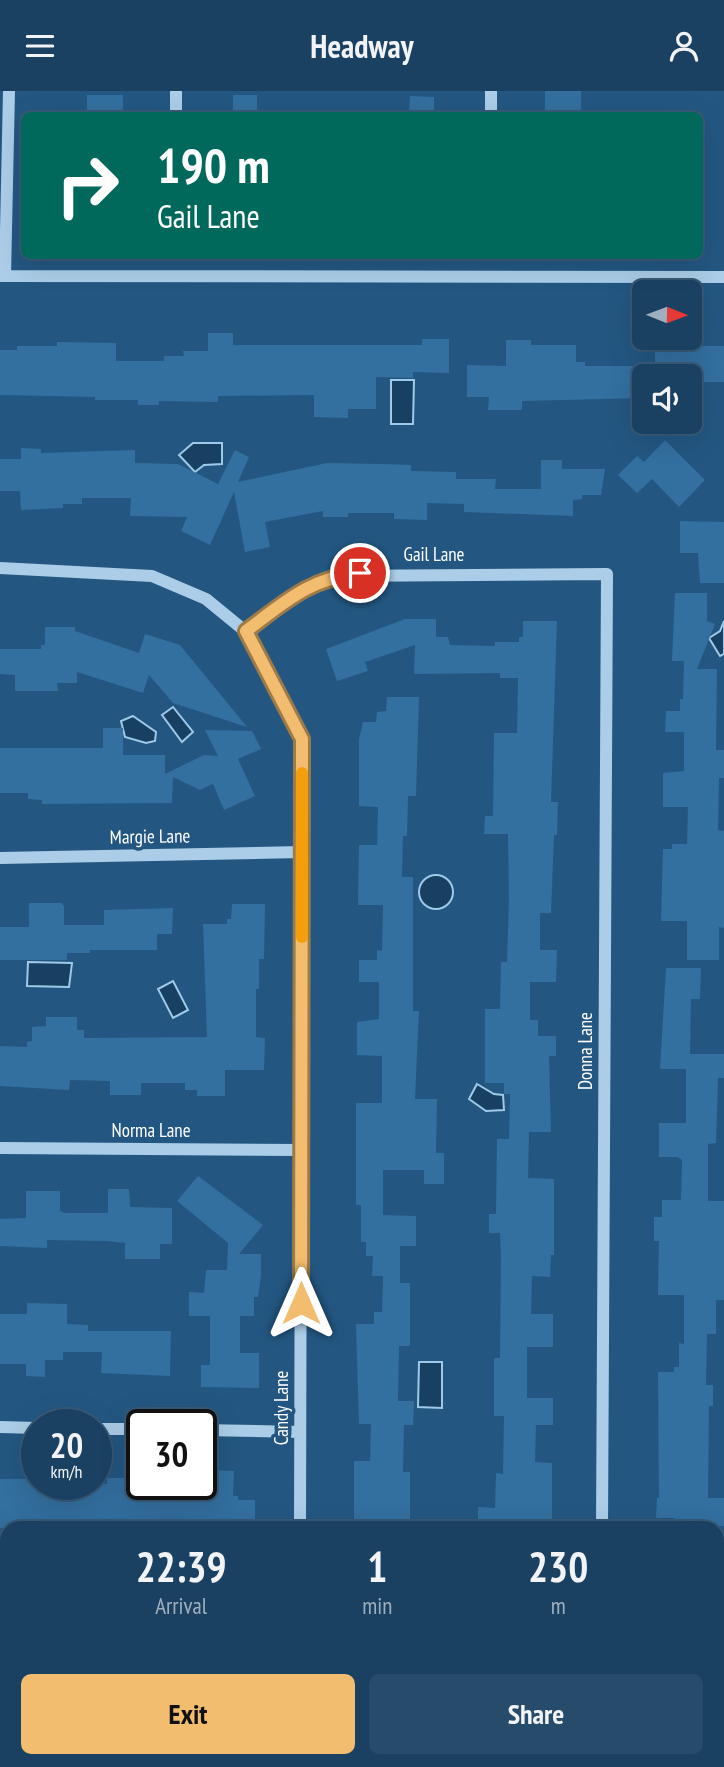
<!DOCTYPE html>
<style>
body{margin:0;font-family:"PT Sans Narrow",sans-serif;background:#274c6b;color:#f1f3f6;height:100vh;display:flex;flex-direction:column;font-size:26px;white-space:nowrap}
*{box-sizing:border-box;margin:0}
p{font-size:23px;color:#9fafbe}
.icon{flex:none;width:38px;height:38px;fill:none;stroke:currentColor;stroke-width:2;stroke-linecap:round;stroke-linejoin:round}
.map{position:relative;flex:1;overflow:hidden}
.panel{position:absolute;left:0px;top:1430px;width:724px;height:247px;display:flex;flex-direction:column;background:#1a4162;border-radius:21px 21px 0 0;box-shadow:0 7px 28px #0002,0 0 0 2px #385a77}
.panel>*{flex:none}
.guide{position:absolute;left:21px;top:21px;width:682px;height:147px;border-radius:10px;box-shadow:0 7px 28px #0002,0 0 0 2px #385a77;background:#00695c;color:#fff;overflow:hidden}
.needle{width:46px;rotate:91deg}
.buttons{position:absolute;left:632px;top:189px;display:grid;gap:14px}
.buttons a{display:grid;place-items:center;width:70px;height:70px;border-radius:10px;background:#1a4162;box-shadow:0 7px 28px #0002,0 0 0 2px #385a77;font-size:35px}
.speed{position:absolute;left:21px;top:1318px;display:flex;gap:14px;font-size:35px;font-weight:700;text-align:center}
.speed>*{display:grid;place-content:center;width:91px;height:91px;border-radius:50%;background:#1a4162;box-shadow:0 7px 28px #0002,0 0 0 2px #385a77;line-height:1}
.speed small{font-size:18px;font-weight:400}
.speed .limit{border:4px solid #111;border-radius:10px;background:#fff;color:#111}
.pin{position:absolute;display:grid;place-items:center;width:60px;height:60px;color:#fff;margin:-30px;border:4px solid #fff;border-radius:50%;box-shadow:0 2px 7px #0007}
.me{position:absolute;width:77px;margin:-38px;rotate:0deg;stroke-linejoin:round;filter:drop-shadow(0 0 5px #0008)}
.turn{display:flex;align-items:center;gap:24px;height:147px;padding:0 21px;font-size:32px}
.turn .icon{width:91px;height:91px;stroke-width:2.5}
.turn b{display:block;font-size:49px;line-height:60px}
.eta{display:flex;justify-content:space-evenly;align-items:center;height:119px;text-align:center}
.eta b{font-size:42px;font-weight:700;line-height:49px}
.button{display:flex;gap:14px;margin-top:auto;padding:14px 21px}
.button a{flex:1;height:80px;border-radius:10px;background:#f2bd6e;color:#111;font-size:28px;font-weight:700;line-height:80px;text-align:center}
.button a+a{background:#274c6b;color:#f1f3f6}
header{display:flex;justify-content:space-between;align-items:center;height:91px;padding:0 21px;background:#1a4162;font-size:32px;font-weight:700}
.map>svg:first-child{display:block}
</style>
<header><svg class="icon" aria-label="menu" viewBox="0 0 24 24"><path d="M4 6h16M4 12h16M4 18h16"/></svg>Headway<svg class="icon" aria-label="person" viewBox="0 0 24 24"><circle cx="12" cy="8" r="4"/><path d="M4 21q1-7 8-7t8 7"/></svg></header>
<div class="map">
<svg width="724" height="1676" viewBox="0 0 724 1676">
<rect width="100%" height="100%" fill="#235782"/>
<path fill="#184062" stroke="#9fc9e8" stroke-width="2" d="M391,289H414L413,333H391Z
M193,352H222V373L204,374L195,381L179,364Z
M724,530V563L720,565L709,547L720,540Z
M173,616L193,641L182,651L162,624Z
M133,625L156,641L155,650L146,652L125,646L121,630Z
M419 801a17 17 0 1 1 34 0a17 17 0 1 1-34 0Z
M28,871L72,872L69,896L27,895Z
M173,890L188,919L173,927L158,898Z
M477,993L494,1003L503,1004L504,1019L486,1020L469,1008Z
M419,1271H442V1317L418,1316Z"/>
<path fill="#336f9f" d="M545,0H581V21H545Z
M87,4H123V24H87Z
M233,4H257V24H233Z
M410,5L434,6V24H409Z
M208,242H233V254H422V248H449V282L413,281V287L376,286V318H348V327L314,326V304L218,305V311L159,310V314H138V309H95V306L0,304V259H17V255H57V251L116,252V270H164V265H184L183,260H208Z
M506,249H531V254H576V271H585V275H644V307L522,310V319H488L489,306H467V274L506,275Z
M655,249H681V255H724V291H690V285H655Z
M665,349L705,389L679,416L652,388L637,402L618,384L637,365L644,371Z
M21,357L41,358V362L135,359V372L178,373L218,393L235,359L249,366L238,391L327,372L382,373L411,374V380L456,381V388H496L495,398H541V369H562V378H605L601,404H582V408L573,409V425L464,421V413L427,412V429L394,428V422H348V426H323V420L265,431L270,456L245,461L234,401L210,454L181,440L187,426L130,425L131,407H82V413H63V417L21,419L20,400H0V368H21Z
M680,430L724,431V492H700L698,462H680Z
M675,502H707V530L715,533L697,578H717L716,659H724V687H719L718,739L724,740V837L719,836V869H687V830H661L663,758H672V753H687L688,716H663V682L684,680V641H665L666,620H680V608H683L684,570H672Z
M405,528H436V546H448L450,554L495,555V551H519V546H523V530H557L551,711H558L557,744H554L551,822H540V859H557L556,891H530V929H538V945H556V965H549L551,1041H529L528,1087L554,1088V1164H551L550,1186L532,1185L531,1223H553V1256H527V1307H553V1334H536L535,1371L552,1372V1437H478V1416L495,1417L496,1382L503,1383L504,1325H494V1267H500L501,1166L500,1142H489V1123H496L497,1048H509L510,1003H504V992H485V918H500L501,871H507L509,808L508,743H484L485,725H493L494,642H517L518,587H500V582L414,583L415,554L365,571L368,580L337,590L326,558Z
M45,536H75V540L139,562L145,543L180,554L247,636L173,612L149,584L143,602L77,581V592H57L58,600H15V584L0,583V558H41V554H45Z
M387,606H419L416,705H408L407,745H403L402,786H413V920H419L415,1008H437L436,1062H444V1093H424V1079H383V1124L416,1125V1155H400V1192H410V1255H399L398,1310H414L413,1334H404L403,1381H410V1437H354V1370H370L371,1333H359L356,1233H374V1221H382L383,1185H372L373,1165H366V1151H361V1114H356V1012H382V965L357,964V931L379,928V891H359V869H377V859L382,860L383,814H358L359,754H377L378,716L359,715V648L363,631H376L377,621L386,620Z
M103,637H123V664H165V683L204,664L218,665L205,639L252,640L261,658L238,668L255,705L224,719L213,693L200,699L173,686L172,712L42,713V709L28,708V702H0V657H103Z
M29,812H61L64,815V834H104V819L173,817L172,843H157V859H90V862H67V869H0V836H29Z
M232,813H265L264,868H259V898H256V946L265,947L264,979H225V1005H197V999H185V992H141V1004H110V990L70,989L69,999L0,995V955L27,956V951L32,950V936L46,935V926H77V939H84V947L207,946L203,833H227V828H231Z
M666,877H701L700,908H691L690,963H724V987H718L716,1052L708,1053V1110H724V1209H716V1243H707L706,1294H713V1315H709L708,1407H724V1435L709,1437H674V1427H656L657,1407H659L658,1281H674V1276H679V1252L684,1253V1204H658L659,1150H654V1126H662V1109H681L682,1069L678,1066H659V1032H686V978H660Z
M198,1085L263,1134L239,1163H261V1184L258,1206H254V1225H240V1262H259V1297L201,1296V1274H210V1225H189V1201L204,1202L206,1179H227L228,1152L177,1110Z
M108,1098H129L130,1116L172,1117V1153H160V1168H125V1152L107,1150L47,1149V1157L0,1155V1128L26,1127V1100H60V1120L65,1122H108Z
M27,1212L67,1213V1233L88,1234V1240H171L170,1285L101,1282L102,1261H63V1269H45V1286L26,1285V1273H0V1223H27Z
M201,1379L234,1380L233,1405H238V1409H255V1437H0V1388H37V1393H107V1387H138V1404H177V1393H201Z"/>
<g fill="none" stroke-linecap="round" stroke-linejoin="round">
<path stroke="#abcde7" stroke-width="12" d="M176,0V24
M491,0V24
M0,185L724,186
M5,185L9,0
M0,477L152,485L206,508L245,540L304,496L334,485L607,483L602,1437
M245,540L302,647L300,1437
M0,767L302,761
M0,1057L302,1059
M0,1336L37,1337
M96,1338H142
M201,1339L300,1341
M0,1625H7
M718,1658H724
M298,1676V1670
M601,1676V1670"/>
</g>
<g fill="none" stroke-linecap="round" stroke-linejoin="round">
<defs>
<path id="route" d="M301,1212L302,648L246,540C285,511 310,487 360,482"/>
</defs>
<use href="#route" stroke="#9d7b48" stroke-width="18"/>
<use href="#route" stroke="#f2bd6e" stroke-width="12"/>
<path stroke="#f59e0b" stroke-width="12" d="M302,846V682"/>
</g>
<g text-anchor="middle" stroke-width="7" stroke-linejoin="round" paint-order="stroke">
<g font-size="19" fill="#fff" stroke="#235782">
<text x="434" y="470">Gail Lane</text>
<text transform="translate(150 745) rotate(-1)" y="7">Margie Lane</text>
<text transform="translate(585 960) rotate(-90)" y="7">Donna Lane</text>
<text x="151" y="1046">Norma Lane</text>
<text transform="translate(281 1317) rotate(-90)" y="7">Candy Lane</text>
</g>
</g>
</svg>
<div class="buttons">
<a><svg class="needle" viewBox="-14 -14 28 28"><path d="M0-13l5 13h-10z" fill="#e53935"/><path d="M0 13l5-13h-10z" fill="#9fafbe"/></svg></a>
<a><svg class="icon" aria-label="sound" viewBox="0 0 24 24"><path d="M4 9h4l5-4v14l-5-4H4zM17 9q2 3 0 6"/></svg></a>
</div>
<div class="speed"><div>20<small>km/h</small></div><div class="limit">30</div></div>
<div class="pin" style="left:360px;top:482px;background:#d93025"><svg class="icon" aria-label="arrive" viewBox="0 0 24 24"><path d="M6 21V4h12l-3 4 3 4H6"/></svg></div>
<svg class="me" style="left:301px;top:1212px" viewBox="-20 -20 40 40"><path d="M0-17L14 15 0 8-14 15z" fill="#f2bd6e" stroke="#fff" stroke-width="4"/></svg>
<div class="guide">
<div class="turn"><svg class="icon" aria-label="right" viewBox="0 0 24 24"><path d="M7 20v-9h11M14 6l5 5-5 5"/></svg><div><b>190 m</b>Gail Lane</div></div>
</div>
<section class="panel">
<div class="eta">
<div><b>22:39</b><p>Arrival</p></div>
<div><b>1</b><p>min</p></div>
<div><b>230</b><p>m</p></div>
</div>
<div class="button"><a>Exit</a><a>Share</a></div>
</section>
</div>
